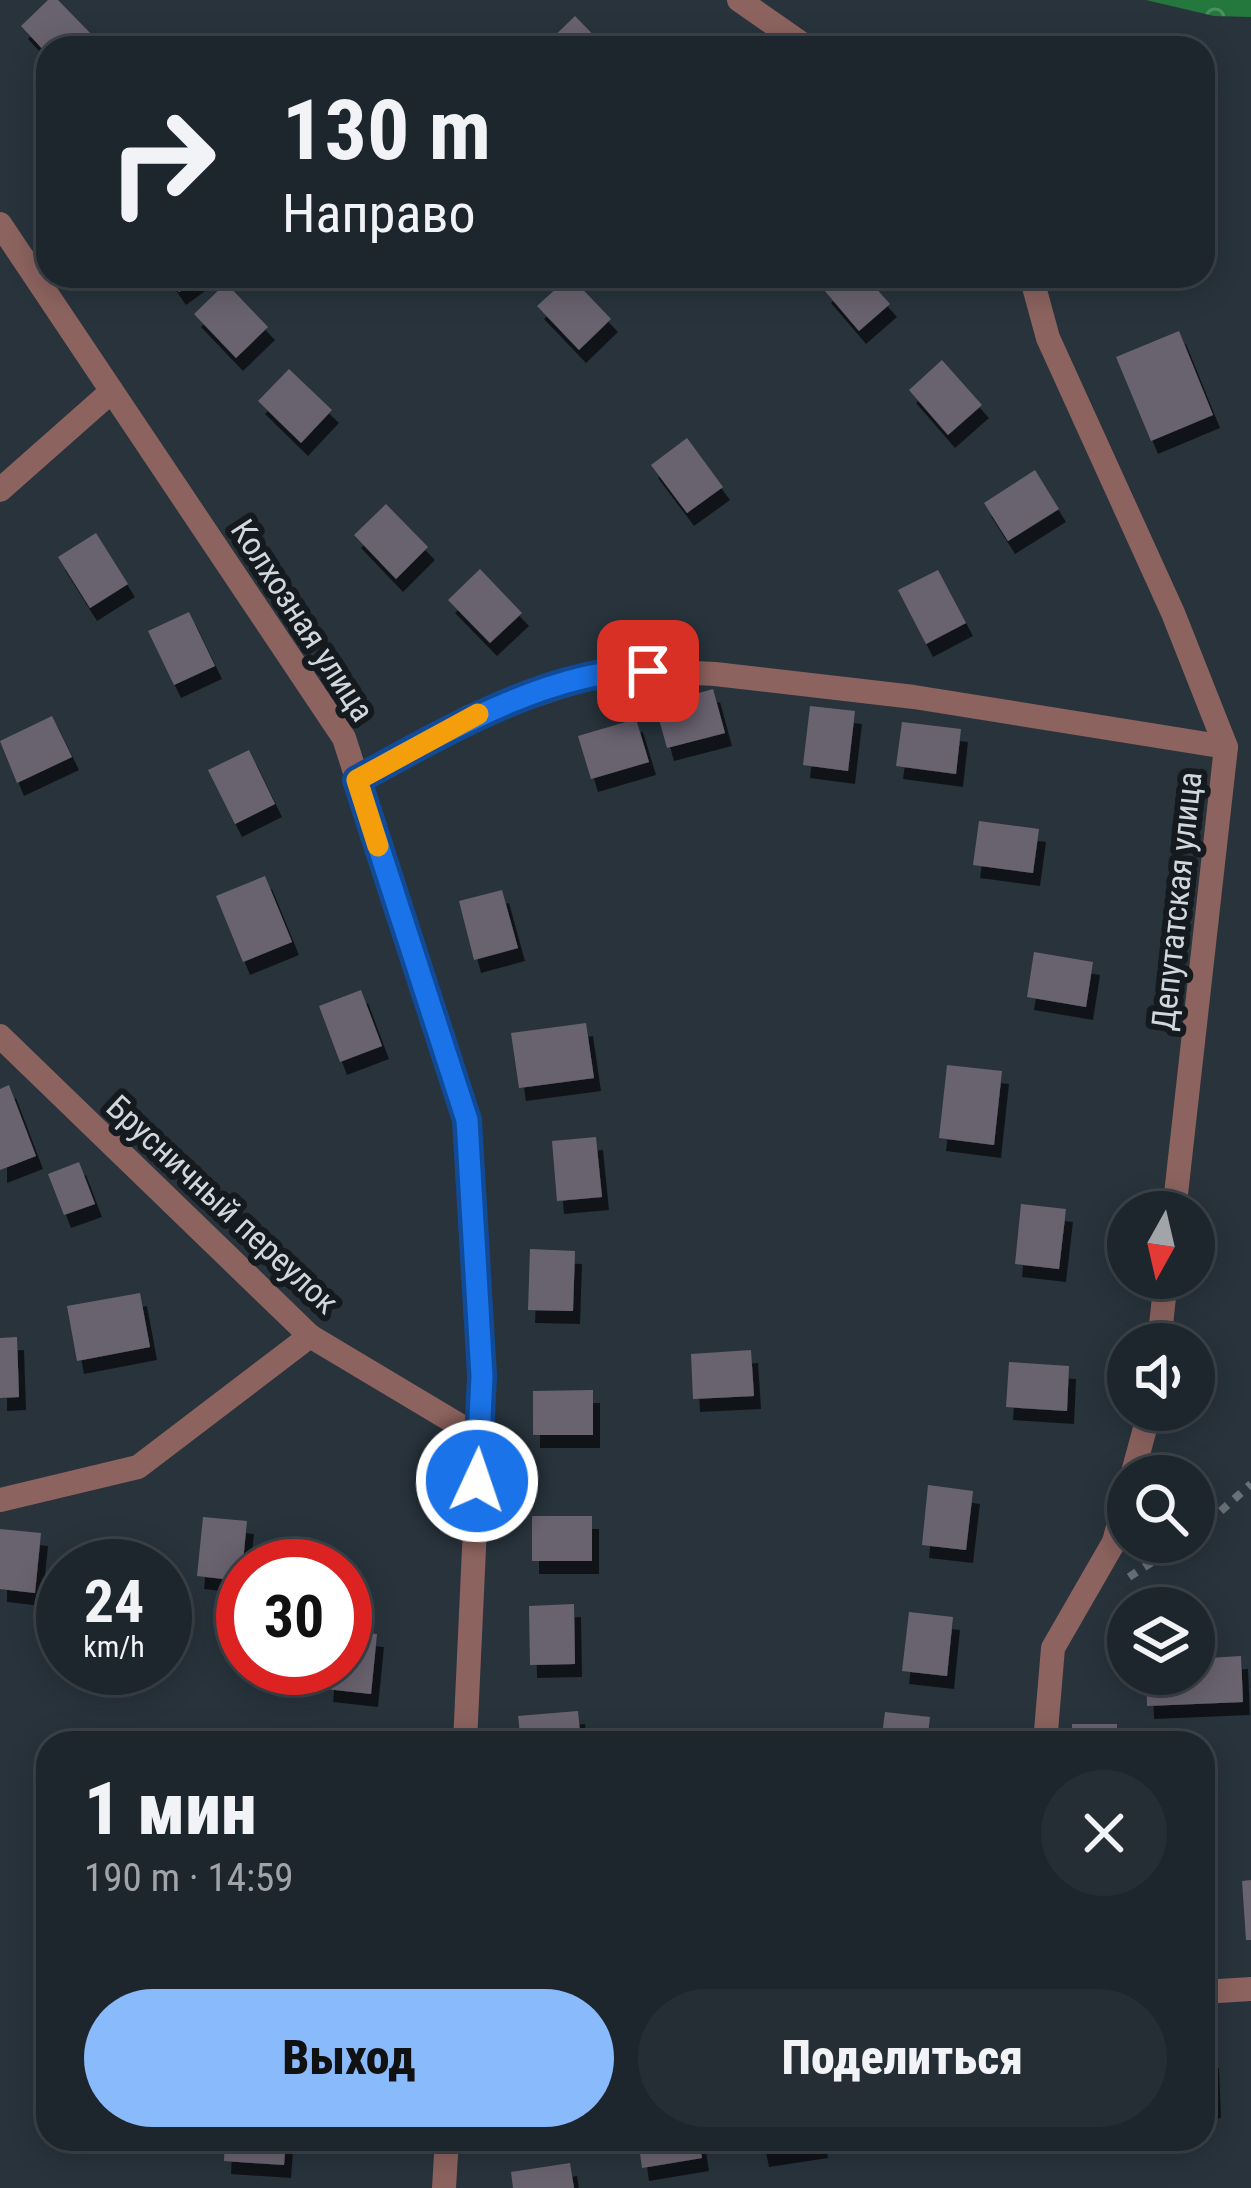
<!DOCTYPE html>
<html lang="ru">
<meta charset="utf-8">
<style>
body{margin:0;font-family:"Roboto Condensed",sans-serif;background:#262e35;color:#f1f3f6;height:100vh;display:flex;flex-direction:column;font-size:45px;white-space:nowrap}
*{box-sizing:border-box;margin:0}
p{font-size:39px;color:#a1a5aa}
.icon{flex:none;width:66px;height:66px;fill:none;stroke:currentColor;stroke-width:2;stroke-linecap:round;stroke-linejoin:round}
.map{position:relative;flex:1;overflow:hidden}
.side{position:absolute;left:36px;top:1731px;width:1179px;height:420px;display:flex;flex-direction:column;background:#1e262d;border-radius:36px;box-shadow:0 6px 30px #0003,0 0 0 3px #3c4349}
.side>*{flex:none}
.guide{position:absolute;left:36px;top:36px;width:1179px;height:252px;border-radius:36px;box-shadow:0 6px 30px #0003,0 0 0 3px #3c4349;background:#1e262d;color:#f1f3f6;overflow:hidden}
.needle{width:78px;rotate:188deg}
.fabs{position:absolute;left:1107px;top:1191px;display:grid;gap:24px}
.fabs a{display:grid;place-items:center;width:108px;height:108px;border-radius:50%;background:#1e262d;box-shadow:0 6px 30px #0003,0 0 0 3px #3c4349;font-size:60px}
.speed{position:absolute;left:36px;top:1539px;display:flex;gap:24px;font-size:60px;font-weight:700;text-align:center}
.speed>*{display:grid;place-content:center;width:156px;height:156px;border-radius:50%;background:#1e262d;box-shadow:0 6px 30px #0003,0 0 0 3px #3c4349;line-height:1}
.speed small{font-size:30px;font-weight:400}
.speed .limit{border:18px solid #d22;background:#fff;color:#111}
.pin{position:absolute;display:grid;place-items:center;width:102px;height:102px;color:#fff;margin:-51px;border-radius:24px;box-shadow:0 6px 18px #0006}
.me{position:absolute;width:132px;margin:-66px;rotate:3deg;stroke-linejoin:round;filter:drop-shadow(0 0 9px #0008)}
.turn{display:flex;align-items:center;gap:42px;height:252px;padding:0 48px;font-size:54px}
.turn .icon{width:156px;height:156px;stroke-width:2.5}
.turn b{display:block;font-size:84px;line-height:102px}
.round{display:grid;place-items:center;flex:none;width:126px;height:126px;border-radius:63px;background:#262e35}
.headline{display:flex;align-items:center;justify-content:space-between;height:204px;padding:0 48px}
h1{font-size:72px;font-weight:800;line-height:90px}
.primary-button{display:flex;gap:24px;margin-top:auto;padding:24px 48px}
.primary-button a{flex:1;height:138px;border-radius:72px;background:#89bafc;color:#111;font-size:48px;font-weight:800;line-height:138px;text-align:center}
.primary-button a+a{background:#262e35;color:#f1f3f6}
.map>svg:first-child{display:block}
</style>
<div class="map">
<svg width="1251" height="2188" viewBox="0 0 1251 2188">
<defs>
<pattern id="forest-crowns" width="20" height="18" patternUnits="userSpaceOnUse" patternTransform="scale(3)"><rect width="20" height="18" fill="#24783d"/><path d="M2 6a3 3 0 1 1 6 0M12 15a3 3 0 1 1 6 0" fill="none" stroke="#4d9162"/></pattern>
<filter id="shadow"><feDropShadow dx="7" dy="13" stdDeviation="0" flood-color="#0009"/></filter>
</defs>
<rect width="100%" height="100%" fill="#28333c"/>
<path fill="url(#forest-crowns)" d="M1146,0H1251V17L1214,16Z"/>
<path fill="#696370" filter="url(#shadow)" d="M48,0H58L95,38L85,48H48V55L21,26Z
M575,16L606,48H542Z
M168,276H201L179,292Z
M570,276L611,319L579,350L537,306Z
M840,276H865L890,304L859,331L824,290Z
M226,283L268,327L236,358L194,314Z
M1179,331L1213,415L1151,441L1116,357Z
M942,360L982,405L948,435L909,390Z
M289,369L332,410L301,443L258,401Z
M687,438L723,487L687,513L651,465Z
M1035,470L1059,509L1008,541L984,503Z
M386,504L428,547L396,579L354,535Z
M96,533L128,584L90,608L58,557Z
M480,569L522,613L490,643L448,600Z
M938,570L966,623L926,644L898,590Z
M189,612L215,666L174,685L148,631Z
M713,689L725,733L667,748L655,705Z
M810,706L855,711L848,771L803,765Z
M52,716L72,757L17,783L0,741Z
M636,719L649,762L591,779L578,736Z
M902,722L961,729L956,774L896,766Z
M249,750L275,804L235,824L208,770Z
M979,821L1039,829L1033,873L973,865Z
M265,876L292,942L243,962L216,896Z
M502,890L518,948L474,960L459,901Z
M1034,952L1093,962L1086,1007L1027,997Z
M361,990L382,1046L340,1062L319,1006Z
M586,1023L594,1078L519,1088L511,1033Z
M947,1065L1002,1071L994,1145L939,1138Z
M9,1085L36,1156L0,1170V1089Z
M596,1137L602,1197L557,1201L552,1141Z
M79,1162L95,1204L64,1215L48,1174Z
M1021,1204L1066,1209L1059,1269L1015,1264Z
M530,1249L575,1251L573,1311L528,1310Z
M140,1293L150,1347L77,1361L67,1306Z
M17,1337L19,1397L0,1398V1338Z
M751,1350L754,1396L693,1399L691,1354Z
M1009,1362L1069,1366L1067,1411L1006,1407Z
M593,1390V1435H533V1391Z
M928,1485L973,1491L966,1550L922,1545Z
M532,1516H592V1561H532Z
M203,1517L247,1521L241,1581L197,1576Z
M0,1529L41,1533L35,1593L0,1589Z
M574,1604L575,1664L530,1665L529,1606Z
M909,1612L953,1617L947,1676L902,1671Z
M345,1631L377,1634L371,1694L326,1689L328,1668H345Z
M1241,1656L1243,1702L1147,1706L1146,1674H1194V1659Z
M578,1711L581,1743H521L518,1716Z
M885,1712L930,1717L927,1743H881Z
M1072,1724H1117V1743H1072Z
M1251,1880V1940H1246L1242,1881Z
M1203,2055H1212L1214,2105L1203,2106Z
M225,2139H286L284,2165L224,2161Z
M638,2139H699L702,2158L642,2168Z
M759,2139H820L821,2145L762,2154Z
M570,2163L574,2188H513L511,2172Z"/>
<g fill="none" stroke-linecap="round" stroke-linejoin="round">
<path stroke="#687279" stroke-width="8" stroke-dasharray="9 9" stroke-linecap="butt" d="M1194,1535L1251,1484
M1129,1577L1183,1542"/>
<path stroke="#8c635f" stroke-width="24" d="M357,780L469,717L614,669L715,674L914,697L1226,747
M0,1500L138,1467L310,1336"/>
<path stroke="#8c635f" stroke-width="24" d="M739,0L808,48
M0,224L344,738L467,1120L482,1376L465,1743
M1031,276L1048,338L1173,613L1226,747L1174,1212
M0,490L112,391
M0,1036L310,1336L479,1437
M1159,1344L1166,1278
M1132,1476L1150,1410
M1045,1743L1053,1648L1114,1542L1128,1489
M1203,1992L1251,1989
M444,2188L447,2139"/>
</g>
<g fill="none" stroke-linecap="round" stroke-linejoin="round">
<defs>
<path id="route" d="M477,1481L482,1376L467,1120L357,780C437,736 556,666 648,671"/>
</defs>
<use href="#route" stroke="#114b97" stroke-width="30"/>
<use href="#route" stroke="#1a73e8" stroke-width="21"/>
<path stroke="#f59e0b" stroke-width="21" d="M378,846L357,780L478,714"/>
</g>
<g text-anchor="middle" stroke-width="12" stroke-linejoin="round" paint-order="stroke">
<g font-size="33" fill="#d1d8dd" stroke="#151a1e">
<text transform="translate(303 620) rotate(57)" y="12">Колхозная улица</text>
<text transform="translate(1176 901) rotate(-84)" y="12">Депутатская улица</text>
<text transform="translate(223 1204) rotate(43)" y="12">Брусничный переулок</text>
</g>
</g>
</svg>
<div class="fabs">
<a><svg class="needle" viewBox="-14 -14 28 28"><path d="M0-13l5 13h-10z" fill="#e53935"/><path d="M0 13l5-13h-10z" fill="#a1a5aa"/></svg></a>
<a><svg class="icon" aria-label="sound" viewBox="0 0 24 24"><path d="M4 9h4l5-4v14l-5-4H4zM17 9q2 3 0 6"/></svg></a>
<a><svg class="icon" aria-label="search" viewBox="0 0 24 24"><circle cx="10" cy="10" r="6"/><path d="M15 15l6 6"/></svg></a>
<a><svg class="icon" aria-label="layers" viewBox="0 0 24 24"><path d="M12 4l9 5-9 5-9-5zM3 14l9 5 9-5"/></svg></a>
</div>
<div class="speed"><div>24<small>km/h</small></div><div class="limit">30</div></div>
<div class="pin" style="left:648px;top:671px;background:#d93025"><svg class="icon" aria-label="arrive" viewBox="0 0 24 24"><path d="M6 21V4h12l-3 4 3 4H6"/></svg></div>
<svg class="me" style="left:477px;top:1481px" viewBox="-20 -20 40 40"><circle r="17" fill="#1a73e8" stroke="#fff" stroke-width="3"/><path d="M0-11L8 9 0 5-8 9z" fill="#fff"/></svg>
<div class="guide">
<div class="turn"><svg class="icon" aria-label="right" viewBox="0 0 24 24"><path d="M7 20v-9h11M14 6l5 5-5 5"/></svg><div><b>130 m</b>Направо</div></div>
</div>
<section class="side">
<div class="headline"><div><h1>1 мин</h1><p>190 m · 14:59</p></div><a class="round"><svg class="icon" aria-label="close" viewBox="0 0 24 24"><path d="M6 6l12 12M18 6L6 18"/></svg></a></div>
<div class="primary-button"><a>Выход</a><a>Поделиться</a></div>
</section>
</div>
